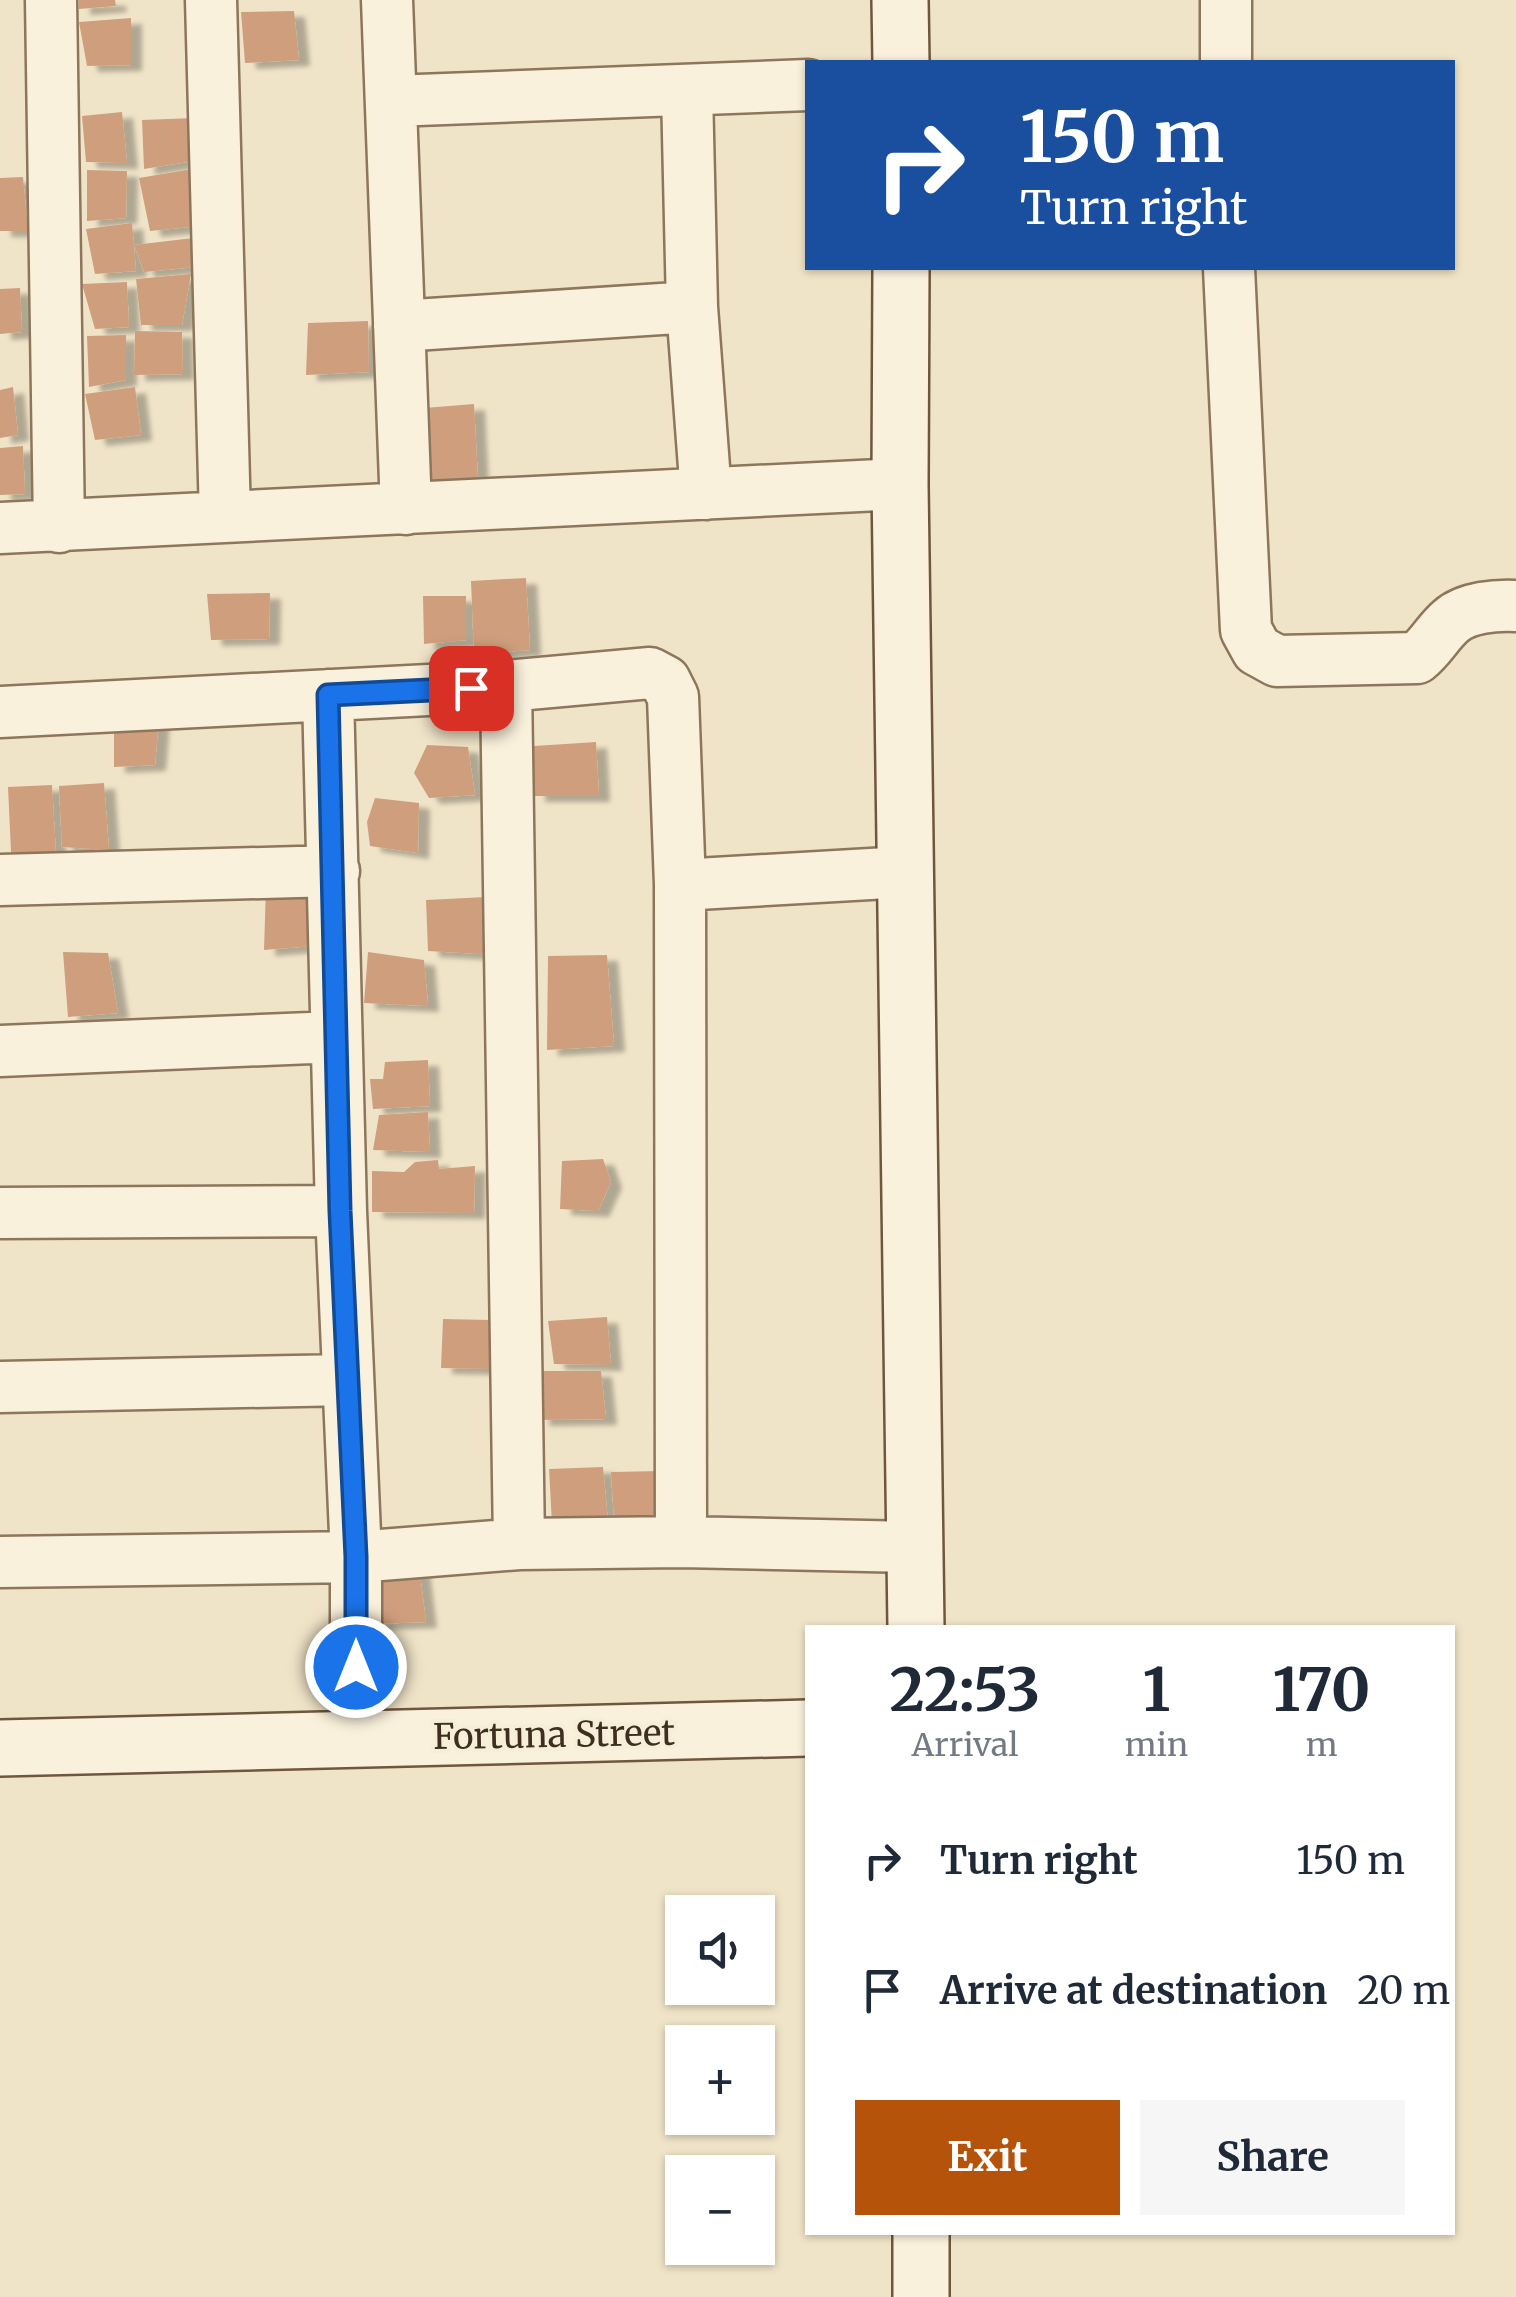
<!DOCTYPE html>
<meta charset="utf-8">
<style>
body{margin:0;font-family:Merriweather,serif;background:#f6f6f7;color:#1f2937;height:100vh;display:flex;flex-direction:column;font-size:38px;white-space:nowrap}
*{box-sizing:border-box;margin:0}
p{font-size:32px;color:#747a83}
.icon{flex:none;width:55px;height:55px;fill:none;stroke:currentColor;stroke-width:2;stroke-linecap:round;stroke-linejoin:round}
.map{position:relative;flex:1;overflow:hidden}
.panel{position:absolute;left:805px;top:1625px;width:650px;height:610px;display:flex;flex-direction:column;background:#fff;border-radius:0px;box-shadow:0 2px 8px #0004}
.panel>*{flex:none}
.banner{position:absolute;left:805px;top:60px;width:650px;height:210px;border-radius:0px;box-shadow:0 2px 8px #0004;background:#1a4fa0;color:#fff;overflow:hidden}
.controls{position:absolute;left:665px;top:1895px;display:grid;gap:20px}
.controls a{display:grid;place-items:center;width:110px;height:110px;border-radius:0px;background:#fff;box-shadow:0 2px 8px #0004;font-size:50px}
.pin{position:absolute;display:grid;place-items:center;width:85px;height:85px;color:#fff;margin:-42px;border-radius:20px;box-shadow:0 5px 15px #0006}
.me{position:absolute;width:110px;margin:-55px;rotate:0deg;stroke-linejoin:round;filter:drop-shadow(0 0 8px #0008)}
.turn{display:flex;align-items:center;gap:35px;height:210px;padding:0 50px;font-size:45px}
.turn .icon{width:130px;height:130px;stroke-width:2.5}
.turn b{display:block;font-size:70px;line-height:85px}
.eta{display:flex;justify-content:space-evenly;align-items:center;height:170px;text-align:center}
.eta b{font-size:60px;font-weight:700;line-height:70px}
.primary-button{display:flex;gap:20px;margin-top:auto;padding:20px 50px}
.primary-button a{flex:1;height:115px;border-radius:0px;background:#b45309;color:#fff;font-size:40px;font-weight:700;line-height:115px;text-align:center}
.primary-button a+a{background:#f6f6f7;color:#1f2937}
ul{padding:0;list-style:none}
li{display:flex;align-items:center;gap:30px;height:130px;padding:0 50px}
li div{flex:1}
li b{display:block;font-size:38px}
li em{font-style:normal}
.map>svg:first-child{display:block}
</style>
<div class="map">
<svg width="1516" height="2297" viewBox="0 0 1516 2297">
<defs>
<filter id="shadow"><feDropShadow dx="11" dy="6" stdDeviation="2.5" flood-color="#0004"/></filter>
</defs>
<rect width="100%" height="100%" fill="#f0e4c8"/>
<path fill="#cf9f7d" filter="url(#shadow)" d="M79,0H115L116,6L79,9Z
M294,11L299,60L245,63L241,12Z
M131,18V65L87,66L79,22Z
M122,112L127,163L86,162L82,116Z
M194,118L193,161L144,169L142,120Z
M210,166L209,225L150,231L139,178Z
M87,170L127,171L126,218L87,221Z
M23,177L28,231H0V178Z
M132,223L136,271L95,274L86,229Z
M193,238L195,267L144,272L134,245Z
M191,274L182,325H141L136,279Z
M127,282L129,327L95,329L82,284Z
M20,288L22,332L0,334V289Z
M368,321L369,372L306,375L308,323Z
M135,331L182,332L183,374L134,375Z
M126,335V380L89,387L87,336Z
M13,387L18,435L0,438V390Z
M135,387L141,435L95,440L85,394Z
M474,404L478,481H411L412,409Z
M23,446L25,494L0,495V448Z
M526,578L530,650L474,654L471,581Z
M270,593L269,639L211,640L207,594Z
M423,596H466V640L424,644Z
M159,716L155,765L114,767V718Z
M596,742L599,796H534V746Z
M427,745L468,747L475,795L429,798L414,773Z
M104,783L109,850L62,847L59,786Z
M52,785L56,855L11,852L8,787Z
M375,798L419,803L418,853L370,846L367,822Z
M321,882L324,945L264,950L266,885Z
M486,897L498,955L428,951L426,900Z
M63,952L108,953L118,1013L68,1017Z
M368,952L424,960L428,1006L364,1003Z
M607,955L614,1046L547,1050L548,956Z
M428,1060L430,1106L373,1109L370,1079H383L385,1062Z
M428,1112L430,1152L373,1150L379,1115Z
M603,1159L611,1182L598,1211L560,1209L562,1161Z
M438,1160L439,1169L475,1166L474,1213L372,1212V1171L404,1172L415,1162Z
M607,1317L611,1365L554,1364L548,1321Z
M443,1319L491,1320L492,1369L441,1368Z
M543,1371H601L606,1419L538,1420Z
M603,1467L608,1522L552,1524L549,1469Z
M661,1471V1522L614,1519L611,1472Z
M419,1567L426,1622L374,1624L376,1570Z"/>
<g fill="none" stroke-linecap="round" stroke-linejoin="round">
<defs>
<path id="street" d="M51,0L59,527
M211,0L225,517
M387,0L406,509
M1226,62V0
M687,91L692,307L706,494
M392,101L808,85
M1229,268L1246,630L1257,650L1277,661L1417,658C1431,647 1438,632 1451,621C1467,607 1496,605 1516,606
M399,326L692,307
M0,528L900,484
M506,686L519,1544
M328,695L341,1211L356,1557V1740
M0,712L506,686L650,673L665,681L673,697L680,885L681,1542
M0,880L334,871
M680,885L905,872
M0,1051L335,1037
M0,1213L341,1211
M0,1387L347,1380
M0,1562L356,1557L519,1544L681,1542L913,1547"/>
<path id="secondary" d="M900,0L901,62
M901,268L900,484L916,1628
M0,1748L808,1728
M921,2232V2297"/>
</defs>
<use href="#street" stroke="#8d765c" stroke-width="55"/>
<use href="#secondary" stroke="#6f573f" stroke-width="60"/>
<use href="#street" stroke="#faf1dc" stroke-width="50"/>
<use href="#secondary" stroke="#faf1dc" stroke-width="55"/>
</g>
<g fill="none" stroke-linecap="round" stroke-linejoin="round">
<defs>
<path id="route" d="M356,1667V1557L340,1211L328,695L471,688"/>
</defs>
<use href="#route" stroke="#114b97" stroke-width="25"/>
<use href="#route" stroke="#1a73e8" stroke-width="18"/>
</g>
<g text-anchor="middle" stroke-width="8" stroke-linejoin="round" paint-order="stroke">
<g font-size="35" fill="#3d2e20" stroke="#f7eed8">
<text transform="translate(554 1735) rotate(-1)" y="12">Fortuna Street</text>
</g>
</g>
</svg>
<div class="controls">
<a><svg class="icon" aria-label="sound" viewBox="0 0 24 24"><path d="M4 9h4l5-4v14l-5-4H4zM17 9q2 3 0 6"/></svg></a>
<a>+</a>
<a>−</a>
</div>
<div class="pin" style="left:471px;top:688px;background:#d93025"><svg class="icon" aria-label="arrive" viewBox="0 0 24 24"><path d="M6 21V4h12l-3 4 3 4H6"/></svg></div>
<svg class="me" style="left:356px;top:1667px" viewBox="-20 -20 40 40"><circle r="17" fill="#1a73e8" stroke="#fff" stroke-width="3"/><path d="M0-11L8 9 0 5-8 9z" fill="#fff"/></svg>
<div class="banner">
<div class="turn"><svg class="icon" aria-label="right" viewBox="0 0 24 24"><path d="M7 20v-9h11M14 6l5 5-5 5"/></svg><div><b>150 m</b>Turn right</div></div>
</div>
<section class="panel">
<div class="eta">
<div><b>22:53</b><p>Arrival</p></div>
<div><b>1</b><p>min</p></div>
<div><b>170</b><p>m</p></div>
</div>
<ul>
<li><svg class="icon" aria-label="right" viewBox="0 0 24 24"><path d="M7 20v-9h11M14 6l5 5-5 5"/></svg><div><b>Turn right</b></div><em>150 m</em></li>
<li><svg class="icon" aria-label="arrive" viewBox="0 0 24 24"><path d="M6 21V4h12l-3 4 3 4H6"/></svg><div><b>Arrive at destination</b></div><em>20 m</em></li>
</ul>
<div class="primary-button"><a>Exit</a><a>Share</a></div>
</section>
</div>
